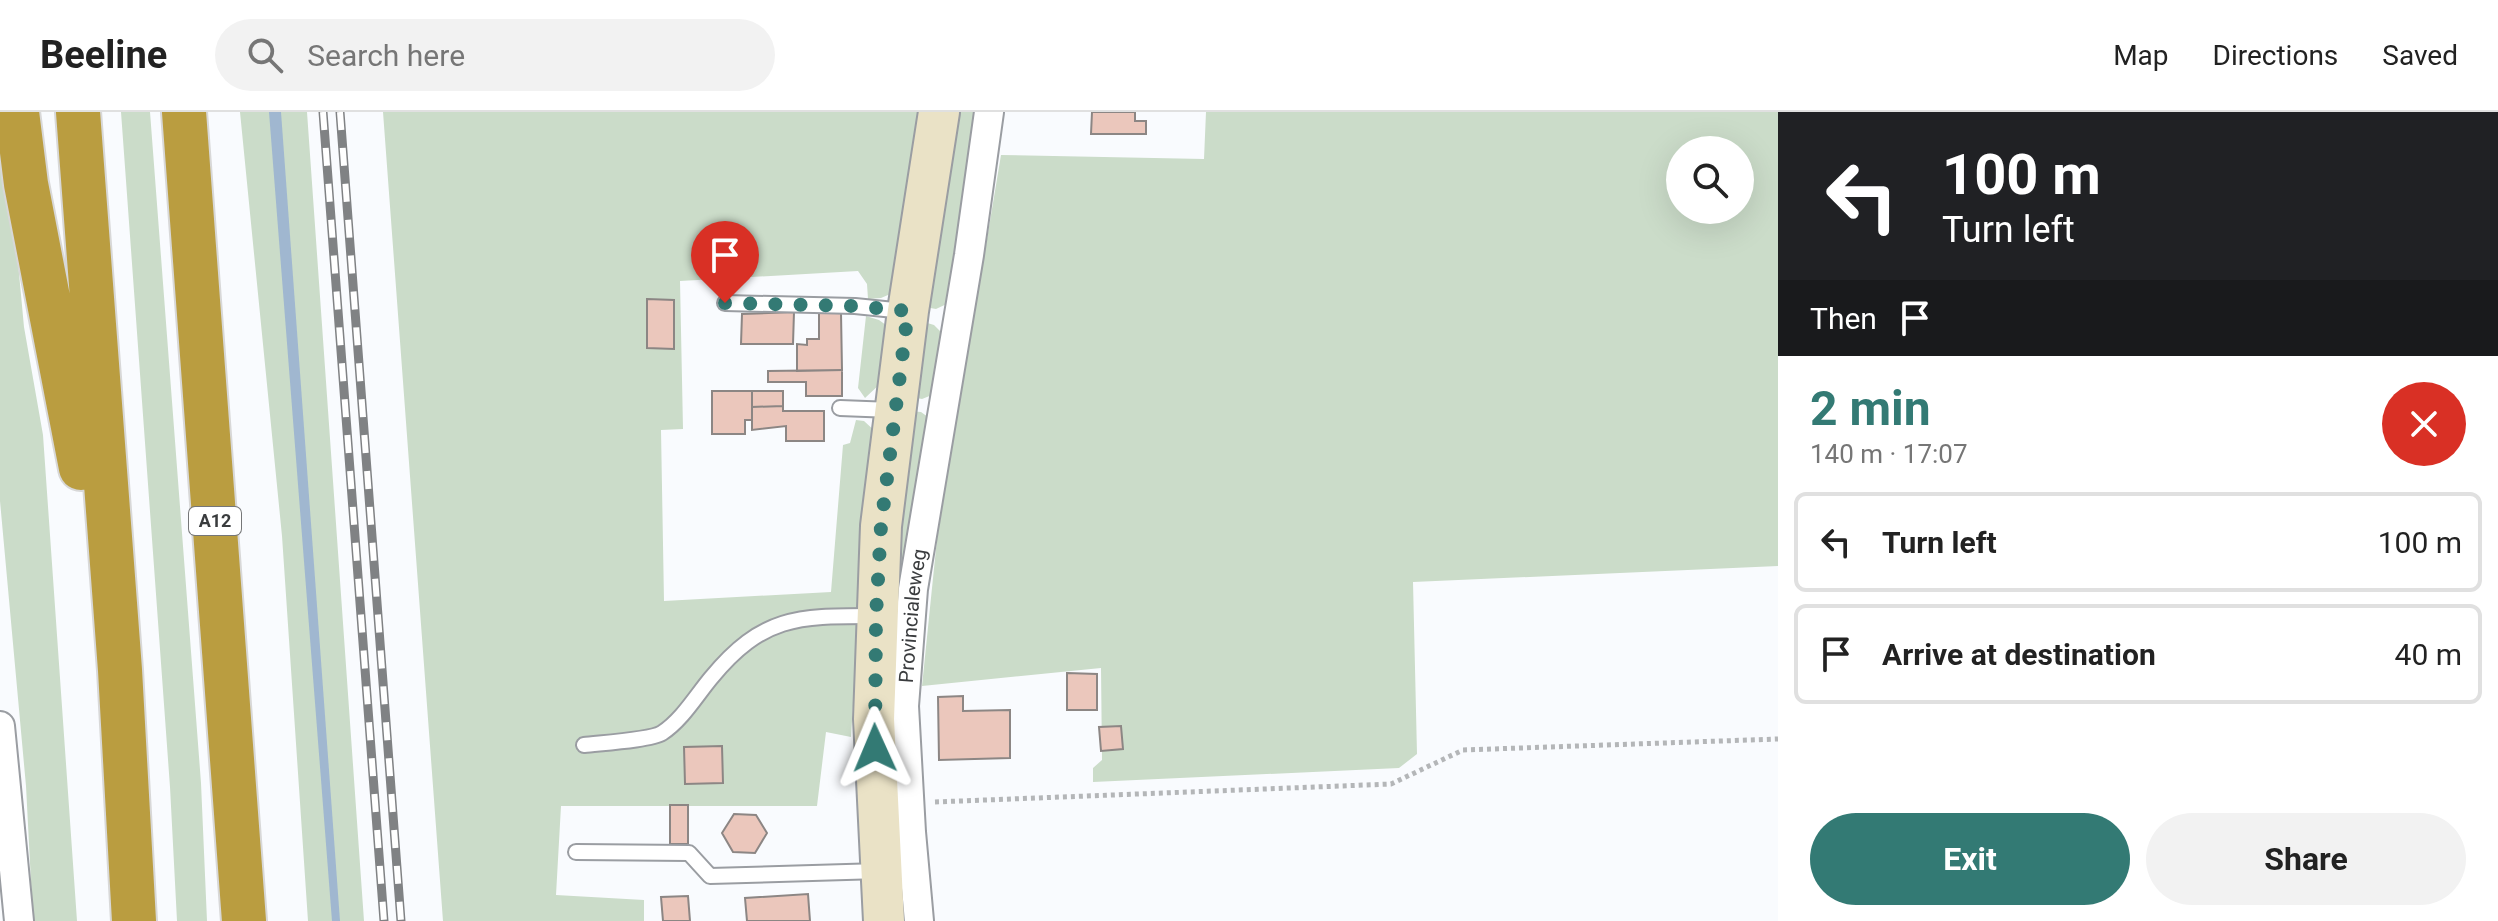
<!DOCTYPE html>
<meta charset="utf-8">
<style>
body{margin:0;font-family:Roboto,sans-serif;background:#f2f2f2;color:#222;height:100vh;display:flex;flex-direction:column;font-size:30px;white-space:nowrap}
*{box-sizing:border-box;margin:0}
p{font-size:26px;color:#767676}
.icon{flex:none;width:44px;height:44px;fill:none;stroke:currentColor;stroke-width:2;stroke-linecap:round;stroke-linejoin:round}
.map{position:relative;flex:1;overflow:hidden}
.sheet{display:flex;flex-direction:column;background:#fff;width:720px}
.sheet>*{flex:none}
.top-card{background:#202124;color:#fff;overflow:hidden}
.controls{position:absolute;left:1666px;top:24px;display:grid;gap:16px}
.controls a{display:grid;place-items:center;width:88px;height:88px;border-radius:50%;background:#fff;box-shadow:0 8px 32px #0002;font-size:40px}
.pin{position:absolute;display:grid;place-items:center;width:68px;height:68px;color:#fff;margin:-82px -34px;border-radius:50% 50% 50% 0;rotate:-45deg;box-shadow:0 0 8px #0007}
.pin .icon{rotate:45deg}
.me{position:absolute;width:88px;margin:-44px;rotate:359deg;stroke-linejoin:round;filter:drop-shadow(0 0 6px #0008)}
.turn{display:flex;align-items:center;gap:28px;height:168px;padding:0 32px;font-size:36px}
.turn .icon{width:104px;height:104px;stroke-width:2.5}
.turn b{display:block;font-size:56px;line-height:68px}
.then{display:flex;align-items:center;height:76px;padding:0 32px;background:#0003;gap:16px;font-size:30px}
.round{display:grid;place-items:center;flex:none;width:84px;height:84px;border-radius:42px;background:#f2f2f2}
.summary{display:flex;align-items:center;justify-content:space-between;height:136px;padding:0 32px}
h1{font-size:48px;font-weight:700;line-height:60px;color:#337a74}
.cta{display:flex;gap:16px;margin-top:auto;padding:16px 32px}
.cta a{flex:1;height:92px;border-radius:48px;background:#337a74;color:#fff;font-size:32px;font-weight:700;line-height:92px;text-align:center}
.cta a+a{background:#f2f2f2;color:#222}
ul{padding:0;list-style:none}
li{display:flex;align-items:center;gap:24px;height:100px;margin:0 16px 12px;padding:0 16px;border:4px solid #e0e0e0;border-radius:12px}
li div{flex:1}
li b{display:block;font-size:30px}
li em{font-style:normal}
header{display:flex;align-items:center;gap:48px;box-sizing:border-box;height:112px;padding:0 40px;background:#fff;border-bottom:2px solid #e0e0e0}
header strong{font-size:38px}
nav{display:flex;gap:44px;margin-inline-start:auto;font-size:28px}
.search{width:560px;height:72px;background:#f2f2f2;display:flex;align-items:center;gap:20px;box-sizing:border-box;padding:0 28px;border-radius:44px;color:#767676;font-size:30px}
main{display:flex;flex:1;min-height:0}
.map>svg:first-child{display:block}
</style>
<header>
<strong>Beeline</strong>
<div class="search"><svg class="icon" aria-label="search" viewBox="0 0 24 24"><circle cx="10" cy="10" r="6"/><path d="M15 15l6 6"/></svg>Search here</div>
<nav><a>Map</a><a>Directions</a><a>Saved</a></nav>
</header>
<main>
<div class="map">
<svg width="1778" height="809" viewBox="0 0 1778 809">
<rect width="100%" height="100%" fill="#f9fbfe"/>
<path fill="#cbdcc9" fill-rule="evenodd" d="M0,0H4L24,215L43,323L77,809H33L26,674L0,389Z
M121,0H150L201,671L207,809H177L170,675Z
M240,0H307L364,809H308L282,424Z
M383,0H921L895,180L881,186L868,187L867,172L858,159L680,169L683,317L661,318L664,489L831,480L843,333L850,331L856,308L864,309L877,321L863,436L851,625L826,620L817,694H561L556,783L644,788V809H443Z
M956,0H979L951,190L936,197L925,195Z
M1206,0H1778V454L1413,470L1417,642L1399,656L1093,670V656L1102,648L1101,556L922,574L937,427L1001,43L1204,47ZM1680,38H1740V98H1680Z
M866,204L879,208L890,216L881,271L865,286L858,276Z
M924,210L934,213L943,222L932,283L922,287L912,285Z
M910,299L921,300L928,305L898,498L893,497Z"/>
<path fill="#a0b7d0" d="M269,0H281L340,809H332Z"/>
<path fill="#ebc7bc" stroke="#8c8684" stroke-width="2" d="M1092,0H1135V9H1146V22H1091Z
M647,187L674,188V237L647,236Z
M794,200L793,232H741L742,202Z
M819,201H841L842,258L797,259V232L807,233V227H819Z
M842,258V284H806V270H768V259Z
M712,279H752V308H745V322H712Z
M752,279H783V294L752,295Z
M783,294V299H824V329H786V314L752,318V295Z
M1067,561L1097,562V598H1067Z
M963,584V599L1010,598V646L939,648L938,585Z
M1121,614L1123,637L1101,639L1099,615Z
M722,634L723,671L685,672L684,635Z
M670,693H688V732H670Z
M734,702L756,703L767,721L755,741L733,740L722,721Z
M808,782L810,809H747L745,786Z
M688,784L690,809H663L661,785Z"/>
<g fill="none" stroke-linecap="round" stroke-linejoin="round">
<defs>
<path id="service" d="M725,191L855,194L904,199
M840,296L892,298
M584,633C600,631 651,628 662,621C682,608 696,584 711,566C763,503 799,504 874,504
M576,740L689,741L710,764L880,759"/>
<g id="minor">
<path d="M0,614L19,809"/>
<path id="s1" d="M919,809L911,720L904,594L913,477L969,143L989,0"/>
</g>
<path id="secondary" d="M884,809L874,607L881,414L908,199L939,0"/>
<path id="motorway" d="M17,0L26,72L81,356
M78,0L120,558L134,809
M184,0L244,809"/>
</defs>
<use href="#service" stroke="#9a9da2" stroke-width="18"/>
<use href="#minor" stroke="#9a9da2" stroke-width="32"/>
<use href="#secondary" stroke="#9a9da2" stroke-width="44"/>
<use href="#motorway" stroke="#d8d8d8" stroke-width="48"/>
<path stroke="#b4b6b8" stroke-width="5" stroke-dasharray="4 4" stroke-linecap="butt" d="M935,690L1391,672L1463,638L1778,627"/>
<use href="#service" stroke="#fff" stroke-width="14"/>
<use href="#minor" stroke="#fff" stroke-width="28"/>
<use href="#secondary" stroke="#eae2c6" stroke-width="40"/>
<use href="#motorway" stroke="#ba9d40" stroke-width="44"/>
<defs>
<path id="rail" d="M323,0L384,809
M340,0L401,809"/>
</defs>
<use href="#rail" stroke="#808284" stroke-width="9"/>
<use href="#rail" stroke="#fff" stroke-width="6" stroke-dasharray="18" stroke-linecap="butt"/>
</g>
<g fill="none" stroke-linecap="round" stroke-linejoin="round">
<path stroke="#337a74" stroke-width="14" stroke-dasharray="0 25.2" d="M725,191L855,194L908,199L881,414L876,504L875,636"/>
</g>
<g text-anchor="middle" stroke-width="7" stroke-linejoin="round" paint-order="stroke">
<rect fill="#fff" stroke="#757678" stroke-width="2" x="189" y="395" width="52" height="28" rx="6"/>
<g font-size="18" font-weight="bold" fill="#3a3c3e">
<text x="215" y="415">A12</text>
</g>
<g font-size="20" fill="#3a3c3e" stroke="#fff">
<text dy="7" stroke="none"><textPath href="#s1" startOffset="306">Provincialeweg</textPath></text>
</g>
</g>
</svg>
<div class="controls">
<a><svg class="icon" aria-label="search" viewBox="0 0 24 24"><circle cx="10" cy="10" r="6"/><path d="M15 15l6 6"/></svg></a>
</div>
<div class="pin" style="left:725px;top:191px;background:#d93025"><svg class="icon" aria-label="arrive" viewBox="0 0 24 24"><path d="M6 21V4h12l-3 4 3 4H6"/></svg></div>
<svg class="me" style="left:875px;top:636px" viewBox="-20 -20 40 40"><path d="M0-17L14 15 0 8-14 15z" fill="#337a74" stroke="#fff" stroke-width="4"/></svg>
</div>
<section class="sheet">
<div class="top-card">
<div class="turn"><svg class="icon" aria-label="left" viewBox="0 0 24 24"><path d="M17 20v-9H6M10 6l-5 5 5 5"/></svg><div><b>100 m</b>Turn left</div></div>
<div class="then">Then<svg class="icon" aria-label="arrive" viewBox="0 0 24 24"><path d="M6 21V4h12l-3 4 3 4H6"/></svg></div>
</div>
<div class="summary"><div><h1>2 min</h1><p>140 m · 17:07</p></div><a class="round" style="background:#d93025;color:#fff"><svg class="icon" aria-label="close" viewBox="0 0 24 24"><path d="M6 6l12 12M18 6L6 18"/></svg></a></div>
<ul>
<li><svg class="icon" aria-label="left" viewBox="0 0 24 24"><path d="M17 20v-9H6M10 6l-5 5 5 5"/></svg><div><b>Turn left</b></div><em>100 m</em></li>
<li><svg class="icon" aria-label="arrive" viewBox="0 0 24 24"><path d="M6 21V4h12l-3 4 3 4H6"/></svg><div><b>Arrive at destination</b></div><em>40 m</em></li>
</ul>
<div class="cta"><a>Exit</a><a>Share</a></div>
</section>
</main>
